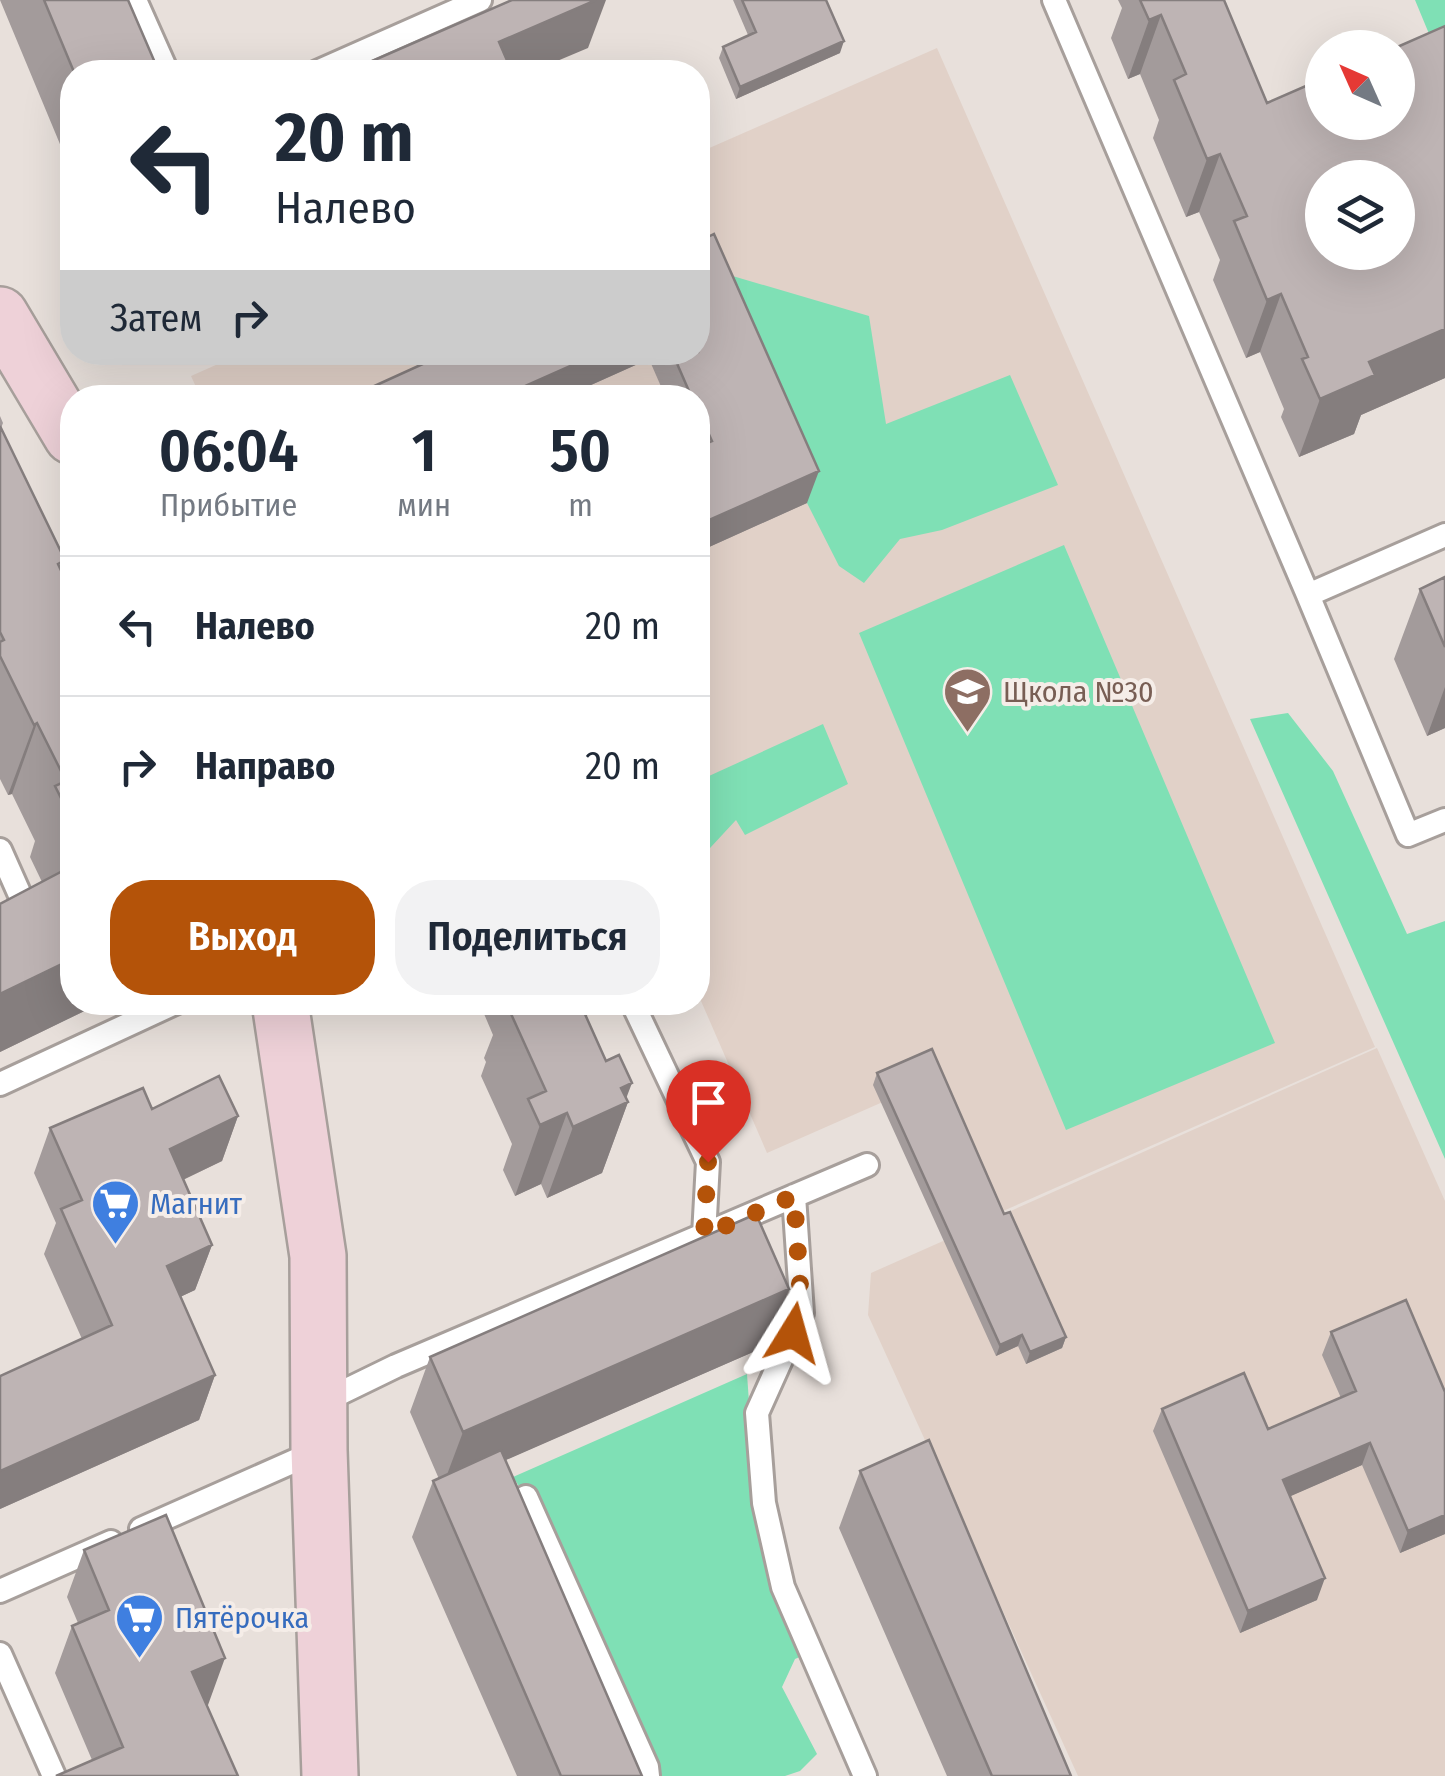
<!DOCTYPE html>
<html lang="ru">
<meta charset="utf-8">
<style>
body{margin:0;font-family:"Fira Sans Condensed",sans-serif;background:#f2f2f3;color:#1f2937;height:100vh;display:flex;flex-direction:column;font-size:38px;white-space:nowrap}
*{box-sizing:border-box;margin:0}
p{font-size:32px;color:#747a83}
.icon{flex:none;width:55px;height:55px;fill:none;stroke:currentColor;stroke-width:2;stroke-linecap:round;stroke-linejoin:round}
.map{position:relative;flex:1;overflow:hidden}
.details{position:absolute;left:60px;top:385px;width:650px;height:630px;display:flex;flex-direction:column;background:#fff;border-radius:40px;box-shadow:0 10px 40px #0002}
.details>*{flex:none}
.guide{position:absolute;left:60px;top:60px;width:650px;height:305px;border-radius:40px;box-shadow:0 10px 40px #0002;background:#fff;color:#1f2937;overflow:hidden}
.needle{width:65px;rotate:315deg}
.buttons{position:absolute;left:1305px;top:30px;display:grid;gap:20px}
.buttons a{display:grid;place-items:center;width:110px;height:110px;border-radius:50%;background:#fff;box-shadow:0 10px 40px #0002;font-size:50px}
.pin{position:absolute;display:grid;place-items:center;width:85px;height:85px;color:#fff;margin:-102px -42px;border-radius:50% 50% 50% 0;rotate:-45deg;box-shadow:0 0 10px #0007}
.pin .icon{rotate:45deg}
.me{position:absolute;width:110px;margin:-55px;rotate:8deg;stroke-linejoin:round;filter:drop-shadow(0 0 8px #0008)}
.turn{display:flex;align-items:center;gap:35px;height:210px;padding:0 50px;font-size:45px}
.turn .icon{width:130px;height:130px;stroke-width:2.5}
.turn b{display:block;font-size:70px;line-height:85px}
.then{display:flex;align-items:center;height:95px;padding:0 50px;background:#0003;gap:20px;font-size:38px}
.eta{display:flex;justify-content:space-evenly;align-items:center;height:170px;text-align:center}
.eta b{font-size:60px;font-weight:600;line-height:70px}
.button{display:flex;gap:20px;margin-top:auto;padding:20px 50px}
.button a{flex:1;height:115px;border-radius:40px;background:#b45309;color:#fff;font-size:40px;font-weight:600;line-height:115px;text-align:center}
.button a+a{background:#f2f2f3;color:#1f2937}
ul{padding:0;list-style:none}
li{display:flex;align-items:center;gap:30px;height:140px;padding:0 50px;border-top:2px solid #e0e1e3}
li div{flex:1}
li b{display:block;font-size:38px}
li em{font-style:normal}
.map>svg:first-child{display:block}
</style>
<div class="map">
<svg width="1445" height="1776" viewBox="0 0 1445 1776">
<rect width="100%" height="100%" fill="#e8e0db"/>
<path fill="#e1d1c8" d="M937,48L1375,1047L1003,1211L944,1075L767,1153L698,994V398H201L191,376L245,352H698V153Z
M1377,1048L1445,1201V1776H1078L868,1315L871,1273Z"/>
<path fill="#7fe0b5" d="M1415,0H1445V35L1432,41Z
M702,267L869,316L886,424L1010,375L1058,485L942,530L900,539L864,583L839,566L807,503Z
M1064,545L1275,1043L1066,1130L859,633Z
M1288,713L1333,771L1407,934L1445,921V1159L1250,719Z
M823,724L848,784L745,835L736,820L698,861V781Z
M747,1374L749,1402L757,1413L764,1503L811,1652L795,1659L782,1687L817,1754L800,1771L785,1776H648L526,1497L513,1477Z"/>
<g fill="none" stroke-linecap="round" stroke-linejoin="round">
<defs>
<path id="lane" d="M135,0L167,72
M1054,0L1308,595
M317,72L480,0
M1445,535L1308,595L1408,835L1445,820
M0,850L28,913L0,925
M632,1002L708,1162L704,1235
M0,1084L177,1002
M794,1196L802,1313L757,1413L764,1503L783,1587L865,1776
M320,1403L396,1366L867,1165
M526,1497L647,1767L648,1776
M141,1529L317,1451
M0,1591L111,1542
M0,1654L54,1776"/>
<path id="secondary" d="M0,315L72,436
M280,1002L318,1256L319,1450L330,1776"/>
</defs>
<use href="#lane" stroke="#a79f9b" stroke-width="28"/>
<use href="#secondary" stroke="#a79f9b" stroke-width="60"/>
<use href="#lane" stroke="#fff" stroke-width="22"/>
<use href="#secondary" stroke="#eed1d8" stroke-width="55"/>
</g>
<path fill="#a39b9b" d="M0,0H128L159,72H72V173Z
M733,0H826L840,53L736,99L719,58L723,47L748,35Z
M1118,0H1224L1267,103L1445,26V378L1361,415L1354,434L1299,457L1281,417L1284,409L1260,352L1246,358L1213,280L1220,260L1199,212L1186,217L1153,138L1159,120L1140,74L1128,79L1111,38L1122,8Z
M449,352H698L807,503L698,552V398H666L649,359L562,398H348Z
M0,416L3,423L1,428L65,560L61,572L72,594V1002H103L0,1052V904L42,882L30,857L35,841L12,794L8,795L0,779Z
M1445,577V728L1427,736L1394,659L1420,589Z
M479,1002H592L586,1017L606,1061L628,1102L602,1173L547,1198L541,1184L515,1196L503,1170L512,1144L481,1076L486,1062L484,1058L493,1035Z
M877,1073L1004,1214L1066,1337L1062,1348L1026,1364L1018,1346L996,1356L873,1085Z
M152,1109L238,1116L222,1161L183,1180L212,1245L195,1290L180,1297L215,1375L199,1420L0,1509V1376L82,1339L44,1254L56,1223L34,1173L50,1128Z
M1331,1332L1445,1534L1400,1553L1362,1465L1290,1496L1317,1600L1240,1633L1153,1431L1162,1409L1268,1429L1341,1398L1322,1355Z
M769,1345L505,1460L642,1776H517L412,1537L433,1481L439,1479L410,1412L430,1357Z
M860,1471L1071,1776H947L839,1528Z
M84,1550L208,1705H207L238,1776L92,1760L55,1673L72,1626L78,1623L67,1597Z"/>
<path fill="#857e7e" d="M596,0H606L588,48L531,72H488L499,42Z
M1161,15L1140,74L1128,79L1149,20Z
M844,41L840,53L736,99L740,87Z
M1220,154L1199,212L1186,217L1207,159Z
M1281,294L1260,352L1246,358L1267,300Z
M1445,329V378L1361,415L1354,434L1299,457L1320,399L1369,362Z
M602,352H651L649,359L562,398H506L507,394Z
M819,471L807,503L698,552V525Z
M1445,687V728L1427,736Z
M37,723L12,794L8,795L34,725Z
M72,959V1002H103L0,1052V994Z
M582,1002H592L568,1068L580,1003Z
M632,1083L624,1104L628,1102L602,1173L547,1198L573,1127L621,1088Z
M567,1113L541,1184L515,1196L540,1125Z
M238,1116L222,1161L153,1194L170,1149Z
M212,1245L195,1290L150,1311L167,1266Z
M789,1289L769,1345L442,1488L463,1432Z
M1022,1335L1018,1346L996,1356L1000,1345Z
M1066,1337L1062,1348L1026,1364L1030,1352Z
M215,1375L199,1420L0,1509V1471Z
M1370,1443L1362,1465L1275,1503L1283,1480Z
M1445,1515V1534L1400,1553L1408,1531Z
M1325,1578L1317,1600L1240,1633L1248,1611Z
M225,1658L208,1705L175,1719L192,1672Z"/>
<path fill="#beb4b4" stroke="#857e7e" stroke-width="2.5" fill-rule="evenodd" d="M44,0H128L159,72H74Z
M512,0H596L499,42L512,72H347Z
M742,0H826L844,41L740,87L723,47L756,32Z
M1140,0H1224L1267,103L1322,79V122H1398V48H1395L1445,26V329L1369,362L1375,375L1320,399L1302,359L1308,357L1281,294L1267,300L1234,221L1247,216L1220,154L1207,159L1174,80L1186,74L1161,15L1149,20ZM1322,178H1398V252H1322Z
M714,234L819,471L698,525V447L712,441L698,410V398H692L672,352H698V242Z
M449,352H602L507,394L508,398H348Z
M0,426L65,560L58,564L72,594V820L55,786L66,781L37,723L34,725L0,656V642L4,640L0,632Z
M1445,577V647L1420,589Z
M72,866V959L0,994V904Z
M513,1002H582L580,1003L606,1061L619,1055L632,1083L621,1088L628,1102L573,1127L567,1113L540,1125L528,1099L546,1091L507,1005Z
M932,1049L1004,1214L1010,1212L1066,1337L1030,1352L1022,1335L1000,1345L877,1073Z
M219,1076L238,1116L170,1149L212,1245L167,1266L215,1375L0,1471V1376L112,1325L61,1209L82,1200L50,1128L143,1088L152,1109Z
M756,1214L789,1289L463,1432L430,1357Z
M1406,1300L1445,1392V1515L1408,1531L1370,1443L1283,1480L1325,1578L1248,1611L1162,1409L1244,1373L1268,1429L1356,1391L1331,1332Z
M929,1440L1071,1776H992L860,1471Z
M501,1450L642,1776H561L433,1481Z
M166,1515L225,1658L192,1672L238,1776H56L123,1747L72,1626L109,1610L84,1550Z"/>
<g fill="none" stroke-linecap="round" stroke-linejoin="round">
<path stroke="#b45309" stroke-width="18" stroke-dasharray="0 32.4" d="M708,1162L704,1235L794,1196L802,1314L793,1333"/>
</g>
<defs>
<symbol id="school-pin" viewBox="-11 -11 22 30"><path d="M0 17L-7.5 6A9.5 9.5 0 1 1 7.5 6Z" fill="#8d6e63" stroke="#f5ede8"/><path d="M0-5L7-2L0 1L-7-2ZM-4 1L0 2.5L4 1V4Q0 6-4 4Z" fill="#fff"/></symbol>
<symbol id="supermarket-pin" viewBox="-11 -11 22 30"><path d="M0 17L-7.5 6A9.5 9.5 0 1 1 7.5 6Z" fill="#3f7fe0" stroke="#f5ede8"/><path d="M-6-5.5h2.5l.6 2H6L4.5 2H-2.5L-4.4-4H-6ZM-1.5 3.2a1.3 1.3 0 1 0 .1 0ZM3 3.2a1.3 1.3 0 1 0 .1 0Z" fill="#fff"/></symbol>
</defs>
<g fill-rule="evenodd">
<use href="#school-pin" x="940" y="664" width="55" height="75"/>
<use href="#supermarket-pin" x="88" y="1176" width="55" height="75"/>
<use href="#supermarket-pin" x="112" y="1590" width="55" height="75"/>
</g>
<g text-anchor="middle" stroke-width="8" stroke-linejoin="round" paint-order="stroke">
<g font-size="30" fill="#785e54" stroke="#f5ede8" text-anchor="start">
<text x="1003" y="702">Щкола №30</text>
</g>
<g font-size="30" fill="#366cbe" stroke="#f5ede8" text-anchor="start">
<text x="150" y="1214">Магнит</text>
<text x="175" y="1628">Пятёрочка</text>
</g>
</g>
</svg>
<div class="buttons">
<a><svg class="needle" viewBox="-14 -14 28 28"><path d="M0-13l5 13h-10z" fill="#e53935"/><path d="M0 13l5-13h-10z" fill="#747a83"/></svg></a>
<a><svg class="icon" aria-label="layers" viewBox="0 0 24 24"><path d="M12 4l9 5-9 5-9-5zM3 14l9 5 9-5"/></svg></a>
</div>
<div class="pin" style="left:708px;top:1162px;background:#d93025"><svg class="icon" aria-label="arrive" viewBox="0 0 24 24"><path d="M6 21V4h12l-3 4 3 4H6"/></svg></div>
<svg class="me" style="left:793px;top:1333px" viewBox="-20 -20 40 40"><path d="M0-17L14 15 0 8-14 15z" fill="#b45309" stroke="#fff" stroke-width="4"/></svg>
<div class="guide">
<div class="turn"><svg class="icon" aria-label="left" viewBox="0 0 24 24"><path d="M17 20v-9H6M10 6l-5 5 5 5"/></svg><div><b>20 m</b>Налево</div></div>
<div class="then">Затем<svg class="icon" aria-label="right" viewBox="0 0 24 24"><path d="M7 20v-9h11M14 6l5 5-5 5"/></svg></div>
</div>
<section class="details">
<div class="eta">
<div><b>06:04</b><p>Прибытие</p></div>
<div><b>1</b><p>мин</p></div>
<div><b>50</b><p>m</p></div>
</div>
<ul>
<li><svg class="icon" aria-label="left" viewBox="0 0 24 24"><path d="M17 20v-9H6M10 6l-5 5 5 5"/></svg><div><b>Налево</b></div><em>20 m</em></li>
<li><svg class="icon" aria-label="right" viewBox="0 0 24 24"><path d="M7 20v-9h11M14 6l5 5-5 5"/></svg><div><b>Направо</b></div><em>20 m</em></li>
</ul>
<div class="button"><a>Выход</a><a>Поделиться</a></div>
</section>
</div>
